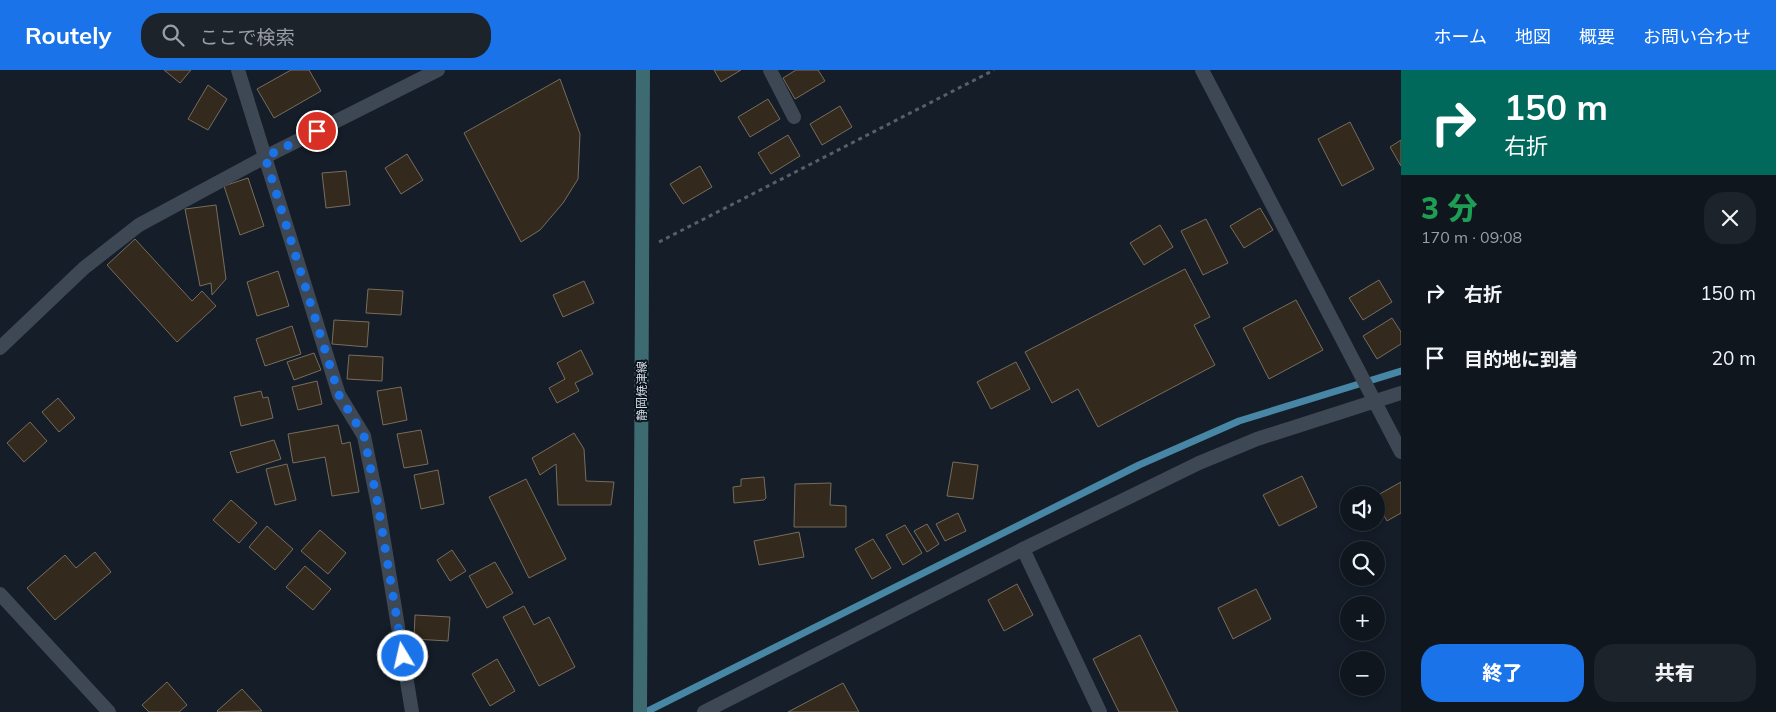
<!DOCTYPE html>
<html lang="ja">
<meta charset="utf-8">
<style>
body{margin:0;font-family:Mulish,"Noto Sans JP",sans-serif;background:#1d232b;color:#f1f3f6;height:100vh;display:flex;flex-direction:column;font-size:19px;white-space:nowrap}
*{box-sizing:border-box;margin:0}
p{font-size:16px;color:#9b9fa4}
.icon{flex:none;width:28px;height:28px;fill:none;stroke:currentColor;stroke-width:2;stroke-linecap:round;stroke-linejoin:round}
.map{position:relative;flex:1;overflow:hidden}
.sheet{display:flex;flex-direction:column;background:#0f161e;width:375px}
.sheet>*{flex:none}
.hud{background:#00695c;color:#fff;overflow:hidden}
.fabs{position:absolute;left:1340px;top:416px;display:grid;gap:10px}
.fabs a{display:grid;place-items:center;width:45px;height:45px;border-radius:50%;background:#0f161e;box-shadow:0 2px 8px #0003,0 0 0 1px #2f353c;font-size:25px}
.pin{position:absolute;display:grid;place-items:center;width:42px;height:42px;color:#fff;margin:-21px;border:2px solid #fff;border-radius:50%;box-shadow:0 1px 5px #0007}
.me{position:absolute;width:55px;margin:-28px;rotate:351deg;stroke-linejoin:round;filter:drop-shadow(0 0 4px #0008)}
.turn{display:flex;align-items:center;gap:18px;height:105px;padding:0 20px;font-size:22px}
.turn .icon{width:65px;height:65px;stroke-width:2.5}
.turn b{display:block;font-size:35px;line-height:42px}
.round{display:grid;place-items:center;flex:none;width:52px;height:52px;border-radius:20px;background:#1d232b}
.headline{display:flex;align-items:center;justify-content:space-between;height:85px;padding:0 20px}
h1{font-size:30px;font-weight:800;line-height:38px;color:#1e9e55}
.button{display:flex;gap:10px;margin-top:auto;padding:10px 20px}
.button a{flex:1;height:58px;border-radius:20px;background:#1a73e8;color:#fff;font-size:20px;font-weight:800;line-height:58px;text-align:center}
.button a+a{background:#1d232b;color:#f1f3f6}
ul{padding:0;list-style:none}
li{display:flex;align-items:center;gap:15px;height:65px;padding:0 20px}
li div{flex:1}
li b{display:block;font-size:19px}
li em{font-style:normal}
header{display:flex;align-items:center;gap:30px;box-sizing:border-box;height:70px;padding:0 25px;background:#1a73e8;color:#fff}
header strong{font-size:24px}
nav{display:flex;gap:28px;margin-inline-start:auto;font-size:18px}
.search{width:350px;height:45px;background:#1d232b;display:flex;align-items:center;gap:12px;box-sizing:border-box;padding:0 18px;border-radius:20px;color:#9b9fa4;font-size:19px}
main{display:flex;flex:1;min-height:0}
.map>svg:first-child{display:block}
</style>
<header>
<strong>Routely</strong>
<div class="search"><svg class="icon" aria-label="search" viewBox="0 0 24 24"><circle cx="10" cy="10" r="6"/><path d="M15 15l6 6"/></svg>ここで検索</div>
<nav><a>ホーム</a><a>地図</a><a>概要</a><a>お問い合わせ</a></nav>
</header>
<main>
<div class="map">
<svg width="1401" height="642" viewBox="0 0 1401 642">
<rect width="100%" height="100%" fill="#141d28"/>
<g fill="none" stroke-linecap="round" stroke-linejoin="round">
<path stroke="#4786a4" stroke-width="7" d="M646,642L1139,395L1239,351L1401,301"/>
</g>
<path fill="#332a1d" stroke="#776d5e" d="M164,0H191L180,13Z
M291,0H309L321,21L274,48L257,19Z
M714,0H741L721,12Z
M796,0H818L825,11L795,29L783,8Z
M560,9L580,64L578,109L563,133L540,160L521,172L464,63Z
M208,15L227,29L208,60L188,49Z
M768,29L780,49L750,67L738,47Z
M840,36L852,57L822,75L810,54Z
M1350,52L1374,99L1342,116L1318,69Z
M788,65L800,86L771,104L758,83Z
M1401,70V96L1390,77Z
M407,84L423,110L401,124L385,98Z
M700,96L712,117L683,134L670,114Z
M346,101L350,135L326,138L322,103Z
M248,108L264,156L240,165L224,116Z
M216,135L226,209L212,225L211,213L200,216L185,139Z
M1260,138L1273,160L1244,178L1230,156Z
M1206,149L1228,193L1203,205L1181,161Z
M1160,155L1173,177L1144,195L1130,173Z
M135,169L192,231L202,221L216,236L177,272L107,195Z
M1185,199L1210,247L1194,255L1215,295L1098,357L1078,319L1052,333L1025,282Z
M278,201L289,236L257,246L247,212Z
M1379,210L1392,232L1363,250L1349,228Z
M584,211L594,233L563,247L553,225Z
M368,219L403,221L401,245L366,243Z
M1296,230L1323,280L1269,309L1243,258Z
M1392,248L1401,262V274L1377,289L1363,266Z
M334,250L369,252L367,277L332,274Z
M292,256L301,284L265,296L256,269Z
M581,280L593,304L575,313L579,321L557,333L549,318L565,309L557,293Z
M314,283L321,300L294,310L287,292Z
M349,285L383,287L382,311L347,309Z
M1016,292L1030,319L991,339L977,312Z
M317,311L322,334L298,340L292,317Z
M401,317L407,350L383,355L377,321Z
M261,321L263,328L268,327L273,348L241,356L234,327Z
M58,328L75,348L59,362L42,342Z
M30,352L47,371L24,392L7,373Z
M338,355L342,374L350,372L359,422L332,426L325,387L293,393L288,364Z
M421,360L428,394L404,398L397,364Z
M574,363L584,379L586,411L614,412L611,435H558L556,394L540,405L532,388Z
M274,370L281,389L237,403L230,382Z
M953,392L978,395L973,429L947,426Z
M287,394L296,430L275,435L266,399Z
M438,400L444,434L421,439L414,405Z
M1302,406L1317,437L1279,456L1263,425Z
M764,407L766,428L764,430L734,433L733,417L741,416V409Z
M526,409L566,489L529,508L489,427Z
M1401,412V443L1387,451L1376,431V426Z
M831,413L830,435L846,436V457H794L795,414Z
M231,430L257,453L239,473L213,450Z
M958,443L966,461L945,471L936,454Z
M927,454L939,474L927,482L914,461Z
M905,455L922,483L903,495L886,465Z
M267,456L293,479L275,500L249,477Z
M320,460L346,483L328,504L301,481Z
M799,462L804,487L759,495L754,471Z
M873,469L891,498L872,509L855,479Z
M452,480L466,501L450,511L437,490Z
M95,482L111,502L55,550L27,518L65,485L76,498Z
M495,492L513,523L487,538L469,506Z
M305,496L331,519L313,540L286,517Z
M1017,514L1033,545L1004,561L988,530Z
M1256,519L1271,549L1233,569L1218,538Z
M524,536L534,555L549,547L575,597L539,616L503,547Z
M415,545L450,547L448,571L414,569Z
M1140,565L1178,642H1119L1093,589Z
M497,589L515,621L490,636L472,604Z
M167,612L187,635L179,642H149L142,635Z
M843,613L859,642H788Z
M242,619L262,641L218,642L217,641Z"/>
<g fill="none" stroke-linecap="round" stroke-linejoin="round">
<path stroke="#575f69" stroke-width="3" stroke-dasharray="4 4" stroke-linecap="butt" d="M659,172L994,0"/>
<path stroke="#3e4855" stroke-width="14" d="M238,0L339,325L364,366L378,435L412,642
M770,0L794,47
M1202,0L1401,382
M0,278L84,198L139,155L265,87L438,0
M1023,479L1100,642
M0,524L109,642"/>
<path stroke="#3e4855" stroke-width="14" d="M704,642L1023,479L1199,393L1257,369L1401,323"/>
<path stroke="#3e6a72" stroke-width="14" d="M640,642L643,0"/>
</g>
<g fill="none" stroke-linecap="round" stroke-linejoin="round">
<path stroke="#1a73e8" stroke-width="9" stroke-dasharray="0 16.2" d="M317,61L265,87L339,325L364,366L378,435L403,586"/>
</g>
<g text-anchor="middle" stroke-width="4" stroke-linejoin="round" paint-order="stroke">
<g font-size="12" fill="#d6dbe4" stroke="#0c141e">
<text transform="translate(642 321) rotate(-90)" y="4">静岡焼津線</text>
</g>
</g>
</svg>
<div class="fabs">
<a><svg class="icon" aria-label="sound" viewBox="0 0 24 24"><path d="M4 9h4l5-4v14l-5-4H4zM17 9q2 3 0 6"/></svg></a>
<a><svg class="icon" aria-label="search" viewBox="0 0 24 24"><circle cx="10" cy="10" r="6"/><path d="M15 15l6 6"/></svg></a>
<a>+</a>
<a>−</a>
</div>
<div class="pin" style="left:317px;top:61px;background:#d93025"><svg class="icon" aria-label="arrive" viewBox="0 0 24 24"><path d="M6 21V4h12l-3 4 3 4H6"/></svg></div>
<svg class="me" style="left:403px;top:586px" viewBox="-20 -20 40 40"><circle r="17" fill="#1a73e8" stroke="#fff" stroke-width="3"/><path d="M0-11L8 9 0 5-8 9z" fill="#fff"/></svg>
</div>
<section class="sheet">
<div class="hud">
<div class="turn"><svg class="icon" aria-label="right" viewBox="0 0 24 24"><path d="M7 20v-9h11M14 6l5 5-5 5"/></svg><div><b>150 m</b>右折</div></div>
</div>
<div class="headline"><div><h1>3 分</h1><p>170 m · 09:08</p></div><a class="round"><svg class="icon" aria-label="close" viewBox="0 0 24 24"><path d="M6 6l12 12M18 6L6 18"/></svg></a></div>
<ul>
<li><svg class="icon" aria-label="right" viewBox="0 0 24 24"><path d="M7 20v-9h11M14 6l5 5-5 5"/></svg><div><b>右折</b></div><em>150 m</em></li>
<li><svg class="icon" aria-label="arrive" viewBox="0 0 24 24"><path d="M6 21V4h12l-3 4 3 4H6"/></svg><div><b>目的地に到着</b></div><em>20 m</em></li>
</ul>
<div class="button"><a>終了</a><a>共有</a></div>
</section>
</main>
